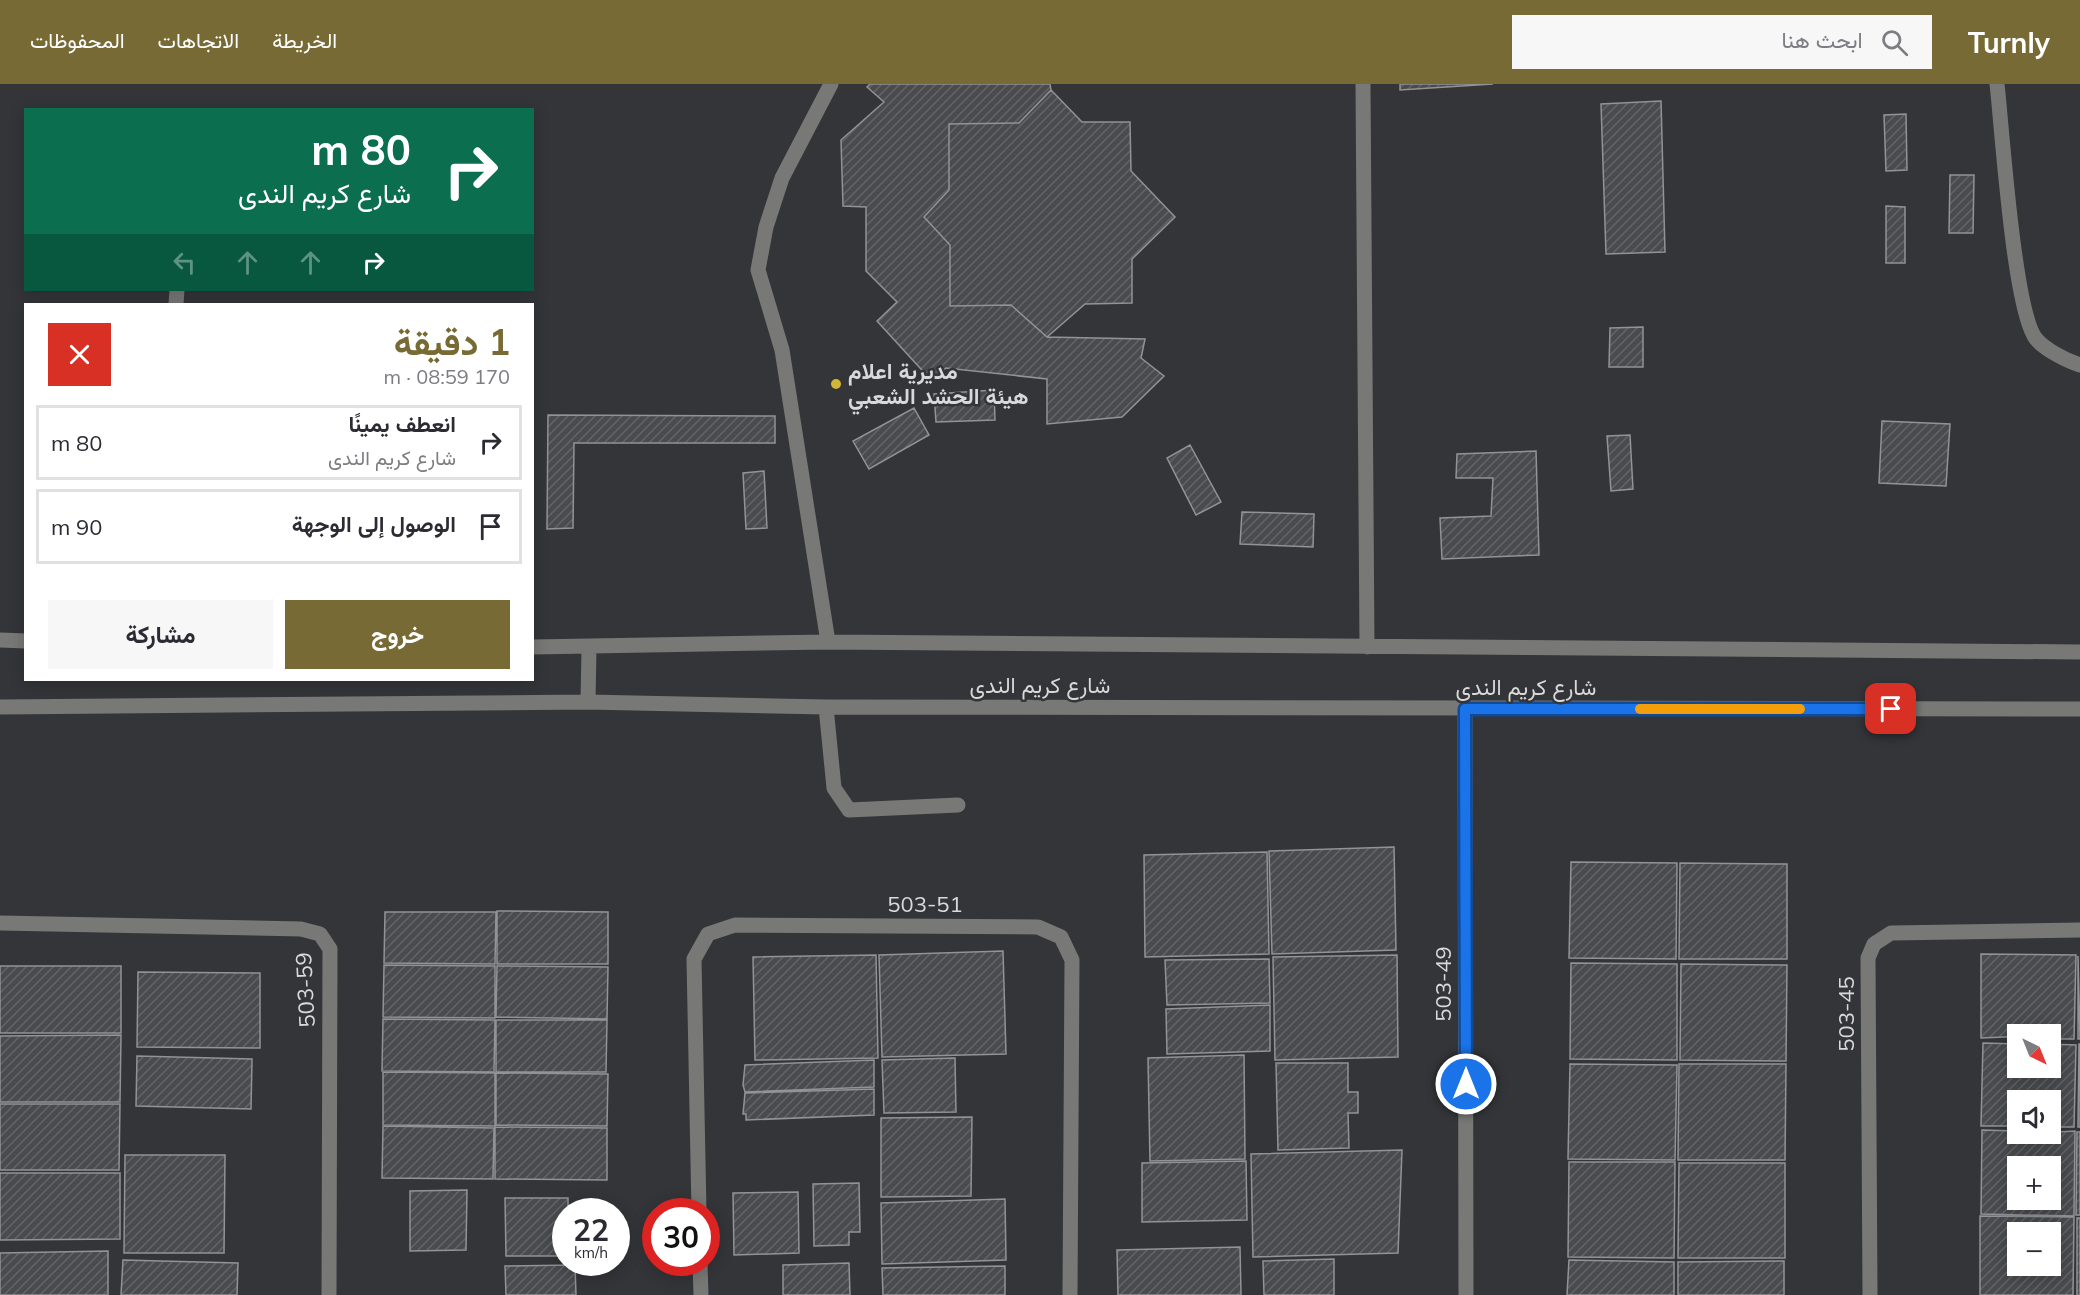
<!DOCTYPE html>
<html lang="ar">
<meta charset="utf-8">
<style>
body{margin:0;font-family:Mulish,Vazirmatn,sans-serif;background:#f7f7f7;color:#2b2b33;direction:rtl;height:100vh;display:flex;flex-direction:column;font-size:22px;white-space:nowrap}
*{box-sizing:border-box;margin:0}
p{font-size:20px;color:#7c7c81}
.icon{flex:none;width:33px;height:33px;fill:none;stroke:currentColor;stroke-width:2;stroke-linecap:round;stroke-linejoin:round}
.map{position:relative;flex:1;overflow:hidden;direction:ltr}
.sheet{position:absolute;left:24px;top:219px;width:510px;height:378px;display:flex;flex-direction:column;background:#fff;border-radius:0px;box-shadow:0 3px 15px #0003;direction:rtl}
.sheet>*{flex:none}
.banner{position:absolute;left:24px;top:24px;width:510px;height:183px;border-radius:0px;box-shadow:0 3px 15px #0003;direction:rtl;background:#0b6e4f;color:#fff;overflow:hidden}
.needle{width:39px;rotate:137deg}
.fabs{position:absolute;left:2007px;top:940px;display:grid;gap:12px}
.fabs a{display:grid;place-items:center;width:54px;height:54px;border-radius:0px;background:#fff;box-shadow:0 3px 15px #0003;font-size:30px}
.speed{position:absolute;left:552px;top:1114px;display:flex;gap:12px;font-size:30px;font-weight:700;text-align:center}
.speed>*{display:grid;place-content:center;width:78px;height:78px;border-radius:50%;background:#fff;box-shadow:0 3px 15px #0003;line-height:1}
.speed small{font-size:15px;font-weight:400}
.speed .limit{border:9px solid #d22;background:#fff;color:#111}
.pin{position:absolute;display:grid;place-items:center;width:51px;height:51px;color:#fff;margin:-26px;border-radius:12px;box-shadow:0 3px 9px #0006}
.me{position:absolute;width:66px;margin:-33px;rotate:0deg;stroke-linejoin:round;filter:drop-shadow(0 0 4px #0008)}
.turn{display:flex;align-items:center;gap:21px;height:126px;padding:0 24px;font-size:27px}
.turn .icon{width:78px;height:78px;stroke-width:2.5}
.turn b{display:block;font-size:42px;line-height:51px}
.lanes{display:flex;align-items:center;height:57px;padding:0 24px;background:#0003;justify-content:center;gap:30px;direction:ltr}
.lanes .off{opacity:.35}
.round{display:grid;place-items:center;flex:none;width:63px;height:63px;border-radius:0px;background:#f7f7f7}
.head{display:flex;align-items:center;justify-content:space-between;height:102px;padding:0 24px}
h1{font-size:36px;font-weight:700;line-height:45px;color:#776a34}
.button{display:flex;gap:12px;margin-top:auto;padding:12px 24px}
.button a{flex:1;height:69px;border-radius:0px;background:#776a34;color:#fff;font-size:24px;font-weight:700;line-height:69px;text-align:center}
.button a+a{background:#f7f7f7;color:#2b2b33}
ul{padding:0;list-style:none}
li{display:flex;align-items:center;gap:18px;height:75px;margin:0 12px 9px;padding:0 12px;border:3px solid #e1e1e2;border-radius:0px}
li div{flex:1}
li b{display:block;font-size:22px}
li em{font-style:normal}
header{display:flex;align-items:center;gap:36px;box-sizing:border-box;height:84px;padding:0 30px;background:#776a34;color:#fff}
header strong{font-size:28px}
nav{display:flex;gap:33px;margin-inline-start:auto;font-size:21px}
.search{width:420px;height:54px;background:#f7f7f7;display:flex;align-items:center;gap:15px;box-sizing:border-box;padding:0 21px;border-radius:0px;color:#7c7c81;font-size:22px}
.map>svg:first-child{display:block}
</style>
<header>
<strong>Turnly</strong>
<div class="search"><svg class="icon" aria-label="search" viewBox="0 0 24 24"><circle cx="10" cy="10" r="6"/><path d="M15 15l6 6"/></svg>ابحث هنا</div>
<nav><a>الخريطة</a><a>الاتجاهات</a><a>المحفوظات</a></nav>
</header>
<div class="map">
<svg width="2080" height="1211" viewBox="0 0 2080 1211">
<defs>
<pattern id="building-hatch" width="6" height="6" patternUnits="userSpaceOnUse" patternTransform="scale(1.5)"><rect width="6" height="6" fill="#4a4b4e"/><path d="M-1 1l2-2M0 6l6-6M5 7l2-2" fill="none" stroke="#636467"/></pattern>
</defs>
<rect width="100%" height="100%" fill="#343538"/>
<path fill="url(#building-hatch)" stroke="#919397" stroke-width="1.5" fill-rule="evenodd" d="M870,0H1050L1051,6L1019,39L949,40V106L924,133L950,161V222L1011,221L1047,253L1145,255L1141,274L1164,292L1122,333L1047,340V295L946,284L931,296L877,237L897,218L866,187V123L843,122L841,56L884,18L867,3Z
M1400,0H1493L1400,6Z
M1051,6L1082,38H1130L1131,87L1175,133L1132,175V219L1085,220L1047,253L1011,221L950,222V161L924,133L949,106V40L1019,39Z
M1661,17L1665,168L1606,170L1601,20Z
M1906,30L1907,86L1886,87L1884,31Z
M1950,91H1974L1973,149H1949Z
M1886,122L1905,123V179H1886Z
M1643,243V283H1609L1610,244Z
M994,306L995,336L936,338L934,310Z
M914,324L929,351L869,385L853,357Z
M548,331L775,332V359H574L573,444L547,445Z
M1882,337L1950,340L1946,402L1879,399Z
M1630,351L1633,405L1611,407L1607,352Z
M1190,361L1221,418L1196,431L1167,374Z
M1536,367L1539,471L1442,475L1440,434L1491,432L1493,394H1456L1457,370Z
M764,387L767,444L746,445L743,389Z
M1242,428L1314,430L1313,463L1240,460Z
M1394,763L1396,866L1272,870L1269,767Z
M1267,768L1269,870L1145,873L1144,771Z
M1571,778L1677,779L1676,875L1569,874Z
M1680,779L1787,780V875H1679Z
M497,827L608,828V880H497Z
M385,828H496L495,880L384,879Z
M1003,867L1006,970L882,973L879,871Z
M1981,870L2076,871L2074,955H2050V951L1981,954Z
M876,871L878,974L755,976L753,873Z
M1397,871L1398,973L1275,976L1273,873Z
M2078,872L2080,955H2078Z
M1269,875L1270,919L1167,921L1165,876Z
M1571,879L1677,880V976L1570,975Z
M1681,880L1787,881L1786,977L1680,976Z
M384,881L495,882V934L383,933Z
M0,882H121V949H0Z
M497,882L608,883L607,935L496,933Z
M138,888L260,889V964L137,963Z
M1270,921V967L1167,970L1166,925Z
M383,935L495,936L494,988L382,987Z
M496,936H607L606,988H496Z
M121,951L120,1018H0V952Z
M1983,959L2018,960V984H2050V960L2076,961L2074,1043H2050V1017H2018V1042H1981Z
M2079,960H2080V1043H2078Z
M1244,971L1245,1075L1150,1077L1148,974Z
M137,972L252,975L251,1025L136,1022Z
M955,974L956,1028L884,1029L882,976Z
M874,976V1003L745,1008L743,1001L745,981Z
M1276,979H1348V1008H1358V1029H1348L1349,1064L1278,1066Z
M1570,980L1677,981L1675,1076L1568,1075Z
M1679,980H1786L1785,1076H1678Z
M383,988L495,989V1042L383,1041Z
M496,989L608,990L607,1042L496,1041Z
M874,1005V1031L746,1036V1030H743L745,1009Z
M0,1020H120L119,1086H0Z
M972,1033L971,1112L881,1113V1034Z
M383,1042L494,1044L493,1095L382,1094Z
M495,1043L607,1044V1096L495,1095Z
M1982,1046L2018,1047V1050L2075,1047L2074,1132L1981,1130ZM2018,1083H2050V1116H2018Z
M2077,1048H2080V1131H2076Z
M1402,1066L1398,1169L1253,1173L1251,1070Z
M125,1071H225L224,1169H124Z
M1246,1077L1247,1136L1142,1138V1079Z
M1569,1078H1675L1674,1174L1568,1173Z
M1679,1079H1785V1174H1678Z
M0,1089H120V1155L0,1156Z
M859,1099L860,1148H849V1161L814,1162L813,1100Z
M467,1106L466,1166L410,1167V1107Z
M798,1108L799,1169L734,1171L733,1109Z
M505,1114H568V1128H566V1172H506Z
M1005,1115L1006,1176L882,1180L881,1119Z
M1980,1132L2074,1133L2073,1211H1980ZM2018,1149H2050V1182H2018Z
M2077,1134H2080V1211H2077Z
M1240,1163L1241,1211H1118L1117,1166Z
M108,1167V1211H0V1169Z
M1334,1175V1211H1264L1263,1177Z
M123,1176L238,1179L237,1211H121Z
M1569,1176L1674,1178V1211H1567Z
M1784,1177V1211H1678V1178Z
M849,1179L850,1211H783V1181Z
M575,1181L576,1211H506L505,1182Z
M1005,1182V1211H883L882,1184Z"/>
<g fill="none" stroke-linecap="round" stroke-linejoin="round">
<path stroke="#787876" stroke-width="15" d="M1363,0L1367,563
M1997,0C2002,43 2014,232 2037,256C2046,266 2067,277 2080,281
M176,220L177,206
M0,556L26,557
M828,558L782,266L758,186L766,143L782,94L831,0
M532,563L828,558L2080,568
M588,618L589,564
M0,623L588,618L826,623L2080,625
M826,623L834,704L849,726L958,721
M1465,625L1466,1211
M0,839L301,845L320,850L330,865L329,1211
M699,1128L694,875L708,850L735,841L1038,843L1061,853L1072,876L1070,1211
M700,1179L701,1211
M1870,1211L1868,874L1874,860L1891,849L2080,846"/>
</g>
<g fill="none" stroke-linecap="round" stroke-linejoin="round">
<defs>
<path id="route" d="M1466,1000L1465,625H1891"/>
</defs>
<use href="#route" stroke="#114b97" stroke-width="15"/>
<use href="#route" stroke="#1a73e8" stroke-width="10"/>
<path stroke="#f59e0b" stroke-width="10" d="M1640,625H1800"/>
</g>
<circle fill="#d3b635" stroke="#343538" stroke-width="2" cx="836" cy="300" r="6"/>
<g text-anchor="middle" stroke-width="5" stroke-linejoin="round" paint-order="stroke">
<g font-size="22" font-weight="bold" fill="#d8d9da" stroke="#343538" text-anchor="start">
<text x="848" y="295">مديرية اعلام<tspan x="848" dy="25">هيئة الحشد الشعبي</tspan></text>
</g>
<g font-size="22" fill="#d8d9da" stroke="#343538">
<text x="1040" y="609">شارع كريم الندى</text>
<text x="1526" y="611">شارع كريم الندى</text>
<text x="925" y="828">503-51</text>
<text transform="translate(1443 900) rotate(-90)" y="8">503-49</text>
<text transform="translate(305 906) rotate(-93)" y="8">503-59</text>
<text transform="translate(1846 930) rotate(-90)" y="8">503-45</text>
</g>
</g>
</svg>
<div class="fabs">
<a><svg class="needle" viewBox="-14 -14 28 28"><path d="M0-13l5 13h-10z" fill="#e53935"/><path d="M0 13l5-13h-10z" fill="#7c7c81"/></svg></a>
<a><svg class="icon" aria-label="sound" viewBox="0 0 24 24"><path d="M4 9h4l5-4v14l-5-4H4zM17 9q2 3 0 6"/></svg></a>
<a>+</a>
<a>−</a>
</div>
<div class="speed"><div>22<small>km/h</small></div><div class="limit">30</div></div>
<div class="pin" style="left:1891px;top:625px;background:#d93025"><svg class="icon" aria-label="arrive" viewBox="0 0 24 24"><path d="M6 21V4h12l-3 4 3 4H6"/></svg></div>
<svg class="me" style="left:1466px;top:1000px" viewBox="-20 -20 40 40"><circle r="17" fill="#1a73e8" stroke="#fff" stroke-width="3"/><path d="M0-11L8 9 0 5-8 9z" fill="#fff"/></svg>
<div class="banner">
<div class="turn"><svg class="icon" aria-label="right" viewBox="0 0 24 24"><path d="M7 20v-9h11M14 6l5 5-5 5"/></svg><div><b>80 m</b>شارع كريم الندى</div></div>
<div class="lanes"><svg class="icon off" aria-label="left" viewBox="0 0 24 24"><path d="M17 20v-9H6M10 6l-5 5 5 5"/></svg><svg class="icon off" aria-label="ahead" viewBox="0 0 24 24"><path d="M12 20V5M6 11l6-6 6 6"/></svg><svg class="icon off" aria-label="ahead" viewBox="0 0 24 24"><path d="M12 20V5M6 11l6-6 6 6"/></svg><svg class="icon" aria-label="right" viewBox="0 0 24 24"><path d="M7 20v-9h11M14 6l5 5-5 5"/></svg></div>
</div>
<section class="sheet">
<div class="head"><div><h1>1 دقيقة</h1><p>170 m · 08:59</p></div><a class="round" style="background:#d93025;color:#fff"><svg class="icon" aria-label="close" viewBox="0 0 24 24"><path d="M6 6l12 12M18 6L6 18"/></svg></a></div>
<ul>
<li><svg class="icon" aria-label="right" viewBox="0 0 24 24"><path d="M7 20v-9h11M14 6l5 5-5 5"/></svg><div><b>انعطف يمينًا</b><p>شارع كريم الندى</p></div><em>80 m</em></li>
<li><svg class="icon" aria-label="arrive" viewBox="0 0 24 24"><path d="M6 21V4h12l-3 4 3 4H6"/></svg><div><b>الوصول إلى الوجهة</b></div><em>90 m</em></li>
</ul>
<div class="button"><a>خروج</a><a>مشاركة</a></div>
</section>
</div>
